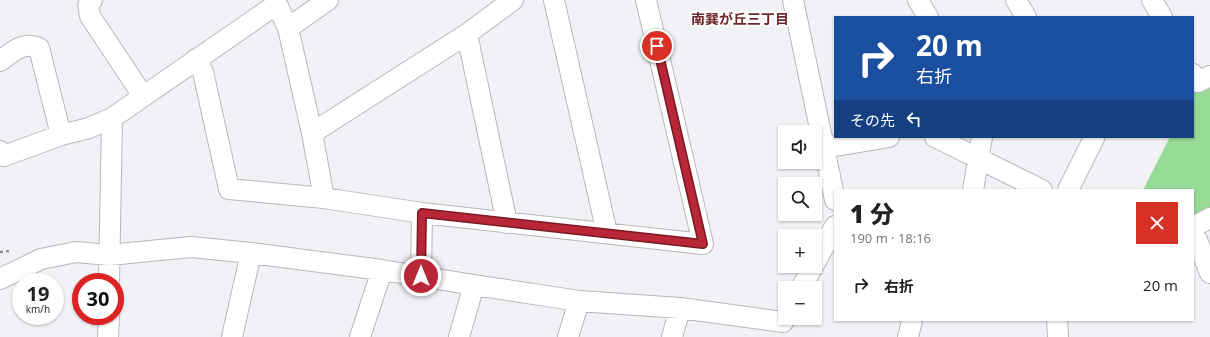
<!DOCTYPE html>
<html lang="ja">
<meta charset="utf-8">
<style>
body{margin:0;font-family:"Open Sans","Noto Sans JP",sans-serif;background:#f6f6f6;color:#222;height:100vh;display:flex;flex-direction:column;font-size:15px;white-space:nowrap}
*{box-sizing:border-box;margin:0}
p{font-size:13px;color:#767676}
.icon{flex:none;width:22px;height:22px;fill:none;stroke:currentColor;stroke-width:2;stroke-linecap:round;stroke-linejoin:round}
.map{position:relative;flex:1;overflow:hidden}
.details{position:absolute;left:834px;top:189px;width:360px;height:132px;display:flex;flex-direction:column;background:#fff;border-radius:0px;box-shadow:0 1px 3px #0004}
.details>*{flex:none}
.hud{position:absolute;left:834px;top:16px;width:360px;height:122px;border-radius:0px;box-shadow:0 1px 3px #0004;background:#1a4fa0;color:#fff;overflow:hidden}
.controls{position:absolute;left:778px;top:125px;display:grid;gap:8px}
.controls a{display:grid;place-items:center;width:44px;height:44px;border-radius:0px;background:#fff;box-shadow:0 1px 3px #0004;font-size:20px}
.speed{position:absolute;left:12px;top:273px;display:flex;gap:8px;font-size:20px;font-weight:700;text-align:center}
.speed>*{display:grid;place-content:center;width:52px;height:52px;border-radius:50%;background:#fff;box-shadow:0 1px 3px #0004;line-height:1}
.speed small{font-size:10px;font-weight:400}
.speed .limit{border:6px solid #d22;background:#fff;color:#111}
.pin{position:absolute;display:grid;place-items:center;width:34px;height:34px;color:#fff;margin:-17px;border:2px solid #fff;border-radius:50%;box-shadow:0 1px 4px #0007}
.me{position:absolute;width:44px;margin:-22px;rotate:0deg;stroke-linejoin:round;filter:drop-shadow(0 0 3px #0008)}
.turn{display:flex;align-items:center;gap:14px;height:84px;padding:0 16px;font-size:18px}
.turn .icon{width:52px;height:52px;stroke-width:2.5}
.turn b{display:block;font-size:28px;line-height:34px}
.then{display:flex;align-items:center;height:38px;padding:0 16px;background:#0003;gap:8px;font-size:15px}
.round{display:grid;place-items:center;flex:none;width:42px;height:42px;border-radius:0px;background:#f6f6f6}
.summary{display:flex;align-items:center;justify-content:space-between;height:68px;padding:0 16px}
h1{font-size:24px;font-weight:800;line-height:30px}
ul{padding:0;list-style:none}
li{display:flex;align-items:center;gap:12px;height:56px;padding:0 16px}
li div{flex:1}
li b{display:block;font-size:15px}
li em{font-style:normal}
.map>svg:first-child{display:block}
</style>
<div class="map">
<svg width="1210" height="337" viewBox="0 0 1210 337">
<rect width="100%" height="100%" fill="#f1f2f5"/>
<path fill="#97da95" d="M1210,76V218L1193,227V190H1143L1170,137H1193V92L1198,82Z"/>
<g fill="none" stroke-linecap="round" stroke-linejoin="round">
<defs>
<path id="street" d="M92,0C86,4 89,9 90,16L143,96
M554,0L607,233
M793,0L835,200
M918,0L928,17
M1016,0L1026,17
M1152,0L1162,17
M288,28L328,0
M467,34L507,223
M196,59L203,72L229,189L324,198
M0,61C13,52 22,41 39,48L61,135
M1193,74L1198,82L1210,76
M312,133L467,34L513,0
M935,137L1042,190
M824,148L889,137
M0,151L4,156L61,135L89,128L112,118L277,4L288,28L312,133L324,198L422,213L703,244L646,0
M973,190L982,137
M1068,190L1094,138L1093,137
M1193,227L1210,218
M1193,230L1210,273
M815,263L835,226
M421,277L422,213
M0,279L41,259L76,252L109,255L191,247L251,253L382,270L474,285L579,301L680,308L783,322
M109,282L112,118
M801,288L813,266
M1057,320L1058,337
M108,337L109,316
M232,337L251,253
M360,337L382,270
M459,337L474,285
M568,337L579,301
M672,337L680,308
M908,337L912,320"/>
</defs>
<use href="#street" stroke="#b7b8bb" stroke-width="22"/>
<path stroke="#8e8f91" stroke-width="2.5" stroke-dasharray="3 3" stroke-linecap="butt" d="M0,252L9,251"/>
<use href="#street" stroke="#fff" stroke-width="20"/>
</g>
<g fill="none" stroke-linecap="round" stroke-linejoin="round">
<defs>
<path id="route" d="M421,276L422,213L703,244L657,46"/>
</defs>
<use href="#route" stroke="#781924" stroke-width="10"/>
<use href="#route" stroke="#b82638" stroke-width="7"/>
</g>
<g text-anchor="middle" stroke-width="4" stroke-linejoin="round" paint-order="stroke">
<g font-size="14" font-weight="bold" fill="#702a2d" stroke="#fff">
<text x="740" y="24">南巽が丘三丁目</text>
</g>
</g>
</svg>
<div class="controls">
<a><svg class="icon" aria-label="sound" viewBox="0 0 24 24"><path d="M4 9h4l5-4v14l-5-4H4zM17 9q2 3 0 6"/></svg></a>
<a><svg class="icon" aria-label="search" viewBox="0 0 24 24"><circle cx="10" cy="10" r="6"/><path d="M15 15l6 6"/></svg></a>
<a>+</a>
<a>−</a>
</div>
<div class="speed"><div>19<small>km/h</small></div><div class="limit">30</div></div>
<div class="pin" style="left:657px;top:46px;background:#d93025"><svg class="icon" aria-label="arrive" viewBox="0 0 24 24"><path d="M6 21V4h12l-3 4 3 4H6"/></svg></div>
<svg class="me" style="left:421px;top:276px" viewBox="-20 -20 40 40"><circle r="17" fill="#b82638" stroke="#fff" stroke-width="3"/><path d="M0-11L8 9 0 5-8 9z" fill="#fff"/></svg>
<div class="hud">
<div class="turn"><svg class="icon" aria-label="right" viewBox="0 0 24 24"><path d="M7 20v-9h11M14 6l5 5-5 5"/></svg><div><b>20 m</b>右折</div></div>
<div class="then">その先<svg class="icon" aria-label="left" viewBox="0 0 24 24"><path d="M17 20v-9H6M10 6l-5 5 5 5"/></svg></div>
</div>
<section class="details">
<div class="summary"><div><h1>1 分</h1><p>190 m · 18:16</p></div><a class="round" style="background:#d93025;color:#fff"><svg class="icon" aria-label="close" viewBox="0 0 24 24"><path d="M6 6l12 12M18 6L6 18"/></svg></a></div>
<ul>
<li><svg class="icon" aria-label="right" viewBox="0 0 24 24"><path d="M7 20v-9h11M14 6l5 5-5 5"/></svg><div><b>右折</b></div><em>20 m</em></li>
</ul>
</section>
</div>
